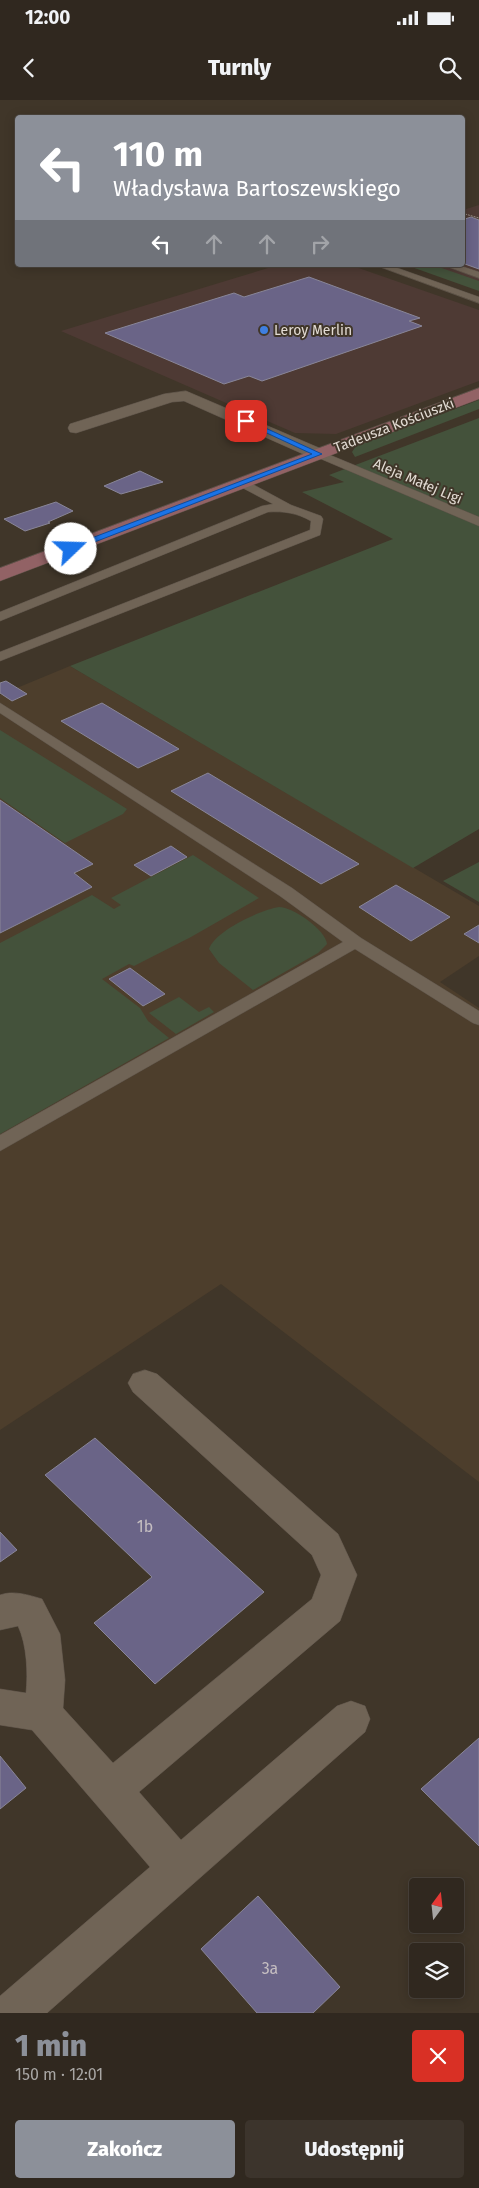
<!DOCTYPE html>
<html lang="pl">
<meta charset="utf-8">
<style>
body{margin:0;font-family:"Fira Sans",sans-serif;background:#3c342c;color:#f1f3f6;height:100vh;display:flex;flex-direction:column;font-size:19px;white-space:nowrap}
*{box-sizing:border-box;margin:0}
p{font-size:16px;color:#a8a6a4}
.icon{flex:none;width:28px;height:28px;fill:none;stroke:currentColor;stroke-width:2;stroke-linecap:round;stroke-linejoin:round}
.map{position:relative;height:1913px;overflow:hidden}
.details{display:flex;flex-direction:column;background:#30281f;flex:1}
.details>*{flex:none}
.top-card{position:absolute;left:15px;top:15px;width:450px;height:152px;border-radius:5px;box-shadow:0 2px 12px #0003,0 0 0 1px #4b443d;background:#8c9099;color:#fff;overflow:hidden}
.needle{width:32px;rotate:15deg}
.buttons{position:absolute;left:409px;top:1778px;display:grid;gap:10px}
.buttons a{display:grid;place-items:center;width:55px;height:55px;border-radius:5px;background:#30281f;box-shadow:0 2px 12px #0003,0 0 0 1px #4b443d;font-size:25px}
.pin{position:absolute;display:grid;place-items:center;width:42px;height:42px;color:#fff;margin:-21px;border-radius:10px;box-shadow:0 2px 8px #0006}
.me{position:absolute;width:55px;margin:-28px;rotate:69deg;stroke-linejoin:round;filter:drop-shadow(0 0 4px #0008)}
.turn{display:flex;align-items:center;gap:18px;height:105px;padding:0 15px;font-size:22px}
.turn .icon{width:65px;height:65px;stroke-width:2.5}
.turn b{display:block;font-size:35px;line-height:42px}
.lanes{display:flex;align-items:center;height:48px;padding:0 15px;background:#0003;justify-content:center;gap:25px;direction:ltr}
.lanes .off{opacity:.35}
.round{display:grid;place-items:center;flex:none;width:52px;height:52px;border-radius:5px;background:#3c342c}
.head{display:flex;align-items:center;justify-content:space-between;height:85px;padding:0 15px}
h1{font-size:30px;font-weight:800;line-height:38px;color:#8c9099}
.action{display:flex;gap:10px;margin-top:auto;padding:10px 15px}
.action a{flex:1;height:58px;border-radius:5px;background:#8c9099;color:#fff;font-size:20px;font-weight:800;line-height:58px;text-align:center}
.action a+a{background:#3c342c;color:#f1f3f6}
.status{display:flex;justify-content:space-between;align-items:center;height:35px;padding:0 25px;background:#30281f;direction:ltr}
.status svg{height:14px;fill:currentColor}
header{display:flex;justify-content:space-between;align-items:center;height:65px;padding:0 15px;background:#30281f;font-size:22px;font-weight:800}
.map>svg:first-child{display:block}
</style>
<div class="status"><b>12:00</b><svg viewBox="0 0 49 12"><path d="M0 12V9h3v3zM5 12V6h3v6zM10 12V3h3v9zM15 12V0h3v12zM26 1h20v11H26zM47 4h2v5h-2z"/></svg></div>
<header><svg class="icon" aria-label="back" viewBox="0 0 24 24"><path d="M15 5l-7 7 7 7"/></svg>Turnly<svg class="icon" aria-label="search" viewBox="0 0 24 24"><circle cx="10" cy="10" r="6"/><path d="M15 15l6 6"/></svg></header>
<div class="map">
<svg width="479" height="1913" viewBox="0 0 479 1913">
<rect width="100%" height="100%" fill="#403629"/>
<path fill="#4e3a34" d="M479,105V187L413,165H462L463,110Z
M278,165H350L479,210V281L336,334L295,333L61,231Z"/>
<path fill="#4d3e2c" d="M70,566L479,806V856L440,882L479,908V1382L221,1184L0,1330V595Z"/>
<path fill="#44523b" d="M406,165H433L479,181V191Z
M479,300V309L355,357L352,352L356,346Z
M479,318V729L413,768L70,566L393,439L302,392L344,382L329,375Z
M0,630L127,709L123,714L65,743L0,698Z
M193,755L259,798L191,837L134,866L129,864L102,879L140,908L148,921L169,938L0,1034V843L92,795L114,809L121,805L111,798Z
M479,762V802L443,781Z
M279,807C293,807 326,830 327,844L318,853L253,890L219,863L209,849C215,831 260,810 279,807Z
M179,897L199,912L209,907L214,912L176,934L149,913Z"/>
<path fill="#6a6487" stroke="#898698" d="M471,117L479,120V169L462,163V120Z
M309,177L420,218L409,221L422,226L262,281L249,276L224,284L105,233L234,193L244,197Z
M140,371L163,382L121,394L104,386Z
M56,402L73,411L48,422L50,423L25,431L4,419Z
M6,581L27,594L12,601L0,593V583Z
M102,603L179,649L138,668L61,621Z
M208,673L359,764L321,784L171,691Z
M0,700L93,764L74,773L92,787L0,833Z
M171,746L187,757L151,776L134,765Z
M396,785L420,799L450,817L411,841L359,807Z
M479,825V843L464,834Z
M130,868L165,894L143,906L109,879Z
M95,1338L264,1492L155,1584L94,1523L152,1477L45,1375Z
M0,1432L17,1450L0,1462Z
M479,1638V1746L421,1689Z
M0,1656L26,1688L0,1709Z
M258,1796L340,1887L313,1913H257L201,1849Z"/>
<g fill="none" stroke-linecap="round" stroke-linejoin="round">
<defs>
<path id="lane" d="M375,165H389L479,197V203Z
M443,165H458L479,172V178Z
M318,350L479,417V426L314,356L312,354Z
M243,379L291,405L321,416L323,419L320,435L0,561V552L310,430L311,421C297,413 284,411 268,412L0,521V512L262,406L273,404L239,386L237,383Z
M0,603L292,788L361,838L479,911V925L473,923L355,849L0,1051V1035L343,842L280,796L0,613Z"/>
<path id="street" d="M186,291L324,350L327,354L324,358H312L184,301L172,302L76,333L70,332L68,328L70,324L164,294Z
M145,1270L157,1274L338,1434L357,1475L340,1521L139,1692L181,1740L337,1606L351,1601L365,1606L370,1619L365,1632L47,1913H0V1896L150,1767L32,1630L0,1625V1589L26,1593C28,1573 27,1545 18,1526L0,1530V1495C13,1490 29,1495 42,1499L60,1534L65,1580L63,1608L113,1663L312,1499L321,1475L312,1455L133,1292L128,1283L133,1274Z"/>
<path id="secondary" d="M479,288V299L0,481V468Z"/>
</defs>
<use href="#lane" stroke="#5c5248" stroke-width="1"/>
<use href="#street" stroke="#5c5248" stroke-width="1"/>
<use href="#secondary" stroke="#5c5248" stroke-width="1"/>
<path stroke="#999086" stroke-width="1" stroke-dasharray="2 1" stroke-linecap="butt" d="M465,114L479,118"/>
<use href="#lane" fill="#706456" fill-rule="evenodd"/>
<use href="#street" fill="#706456" fill-rule="evenodd"/>
<use href="#secondary" fill="#926265" fill-rule="evenodd"/>
</g>
<path fill="#1a73e8" stroke="#114b97" d="M243,320H248L322,354L74,450H68V447L312,354L243,322Z"/>
<circle fill="#3f7fe0" stroke="#403629" stroke-width="2" cx="264" cy="230" r="5"/>
<g text-anchor="middle" stroke-width="4" stroke-linejoin="round" paint-order="stroke">
<g font-size="14" fill="#e3dcd4" stroke="#403629" text-anchor="start">
<text x="274" y="235">Leroy Merlin</text>
</g>
<g font-size="14" fill="#e3dcd4" stroke="#403629">
<text transform="translate(394 325) rotate(-21)" y="5">Tadeusza Kościuszki</text>
<text transform="translate(418 381) rotate(23)" y="5">Aleja Małej Ligi</text>
</g>
<g font-size="16" fill="#c5bec1">
<text x="145" y="1432">1b</text>
<text x="270" y="1874">3a</text>
</g>
</g>
</svg>
<div class="buttons">
<a><svg class="needle" viewBox="-14 -14 28 28"><path d="M0-13l5 13h-10z" fill="#e53935"/><path d="M0 13l5-13h-10z" fill="#a8a6a4"/></svg></a>
<a><svg class="icon" aria-label="layers" viewBox="0 0 24 24"><path d="M12 4l9 5-9 5-9-5zM3 14l9 5 9-5"/></svg></a>
</div>
<div class="pin" style="left:246px;top:321px;background:#d93025"><svg class="icon" aria-label="arrive" viewBox="0 0 24 24"><path d="M6 21V4h12l-3 4 3 4H6"/></svg></div>
<svg class="me" style="left:71px;top:449px" viewBox="-20 -20 40 40"><circle r="19" fill="#fff"/><path d="M0-13L10 11 0 6-10 11z" fill="#1a73e8"/></svg>
<div class="top-card">
<div class="turn"><svg class="icon" aria-label="left" viewBox="0 0 24 24"><path d="M17 20v-9H6M10 6l-5 5 5 5"/></svg><div><b>110 m</b>Władysława Bartoszewskiego</div></div>
<div class="lanes"><svg class="icon" aria-label="left" viewBox="0 0 24 24"><path d="M17 20v-9H6M10 6l-5 5 5 5"/></svg><svg class="icon off" aria-label="ahead" viewBox="0 0 24 24"><path d="M12 20V5M6 11l6-6 6 6"/></svg><svg class="icon off" aria-label="ahead" viewBox="0 0 24 24"><path d="M12 20V5M6 11l6-6 6 6"/></svg><svg class="icon off" aria-label="right" viewBox="0 0 24 24"><path d="M7 20v-9h11M14 6l5 5-5 5"/></svg></div>
</div>
</div>
<section class="details">
<div class="head"><div><h1>1 min</h1><p>150 m · 12:01</p></div><a class="round" style="background:#d93025;color:#fff"><svg class="icon" aria-label="close" viewBox="0 0 24 24"><path d="M6 6l12 12M18 6L6 18"/></svg></a></div>
<div class="action"><a>Zakończ</a><a>Udostępnij</a></div>
</section>
